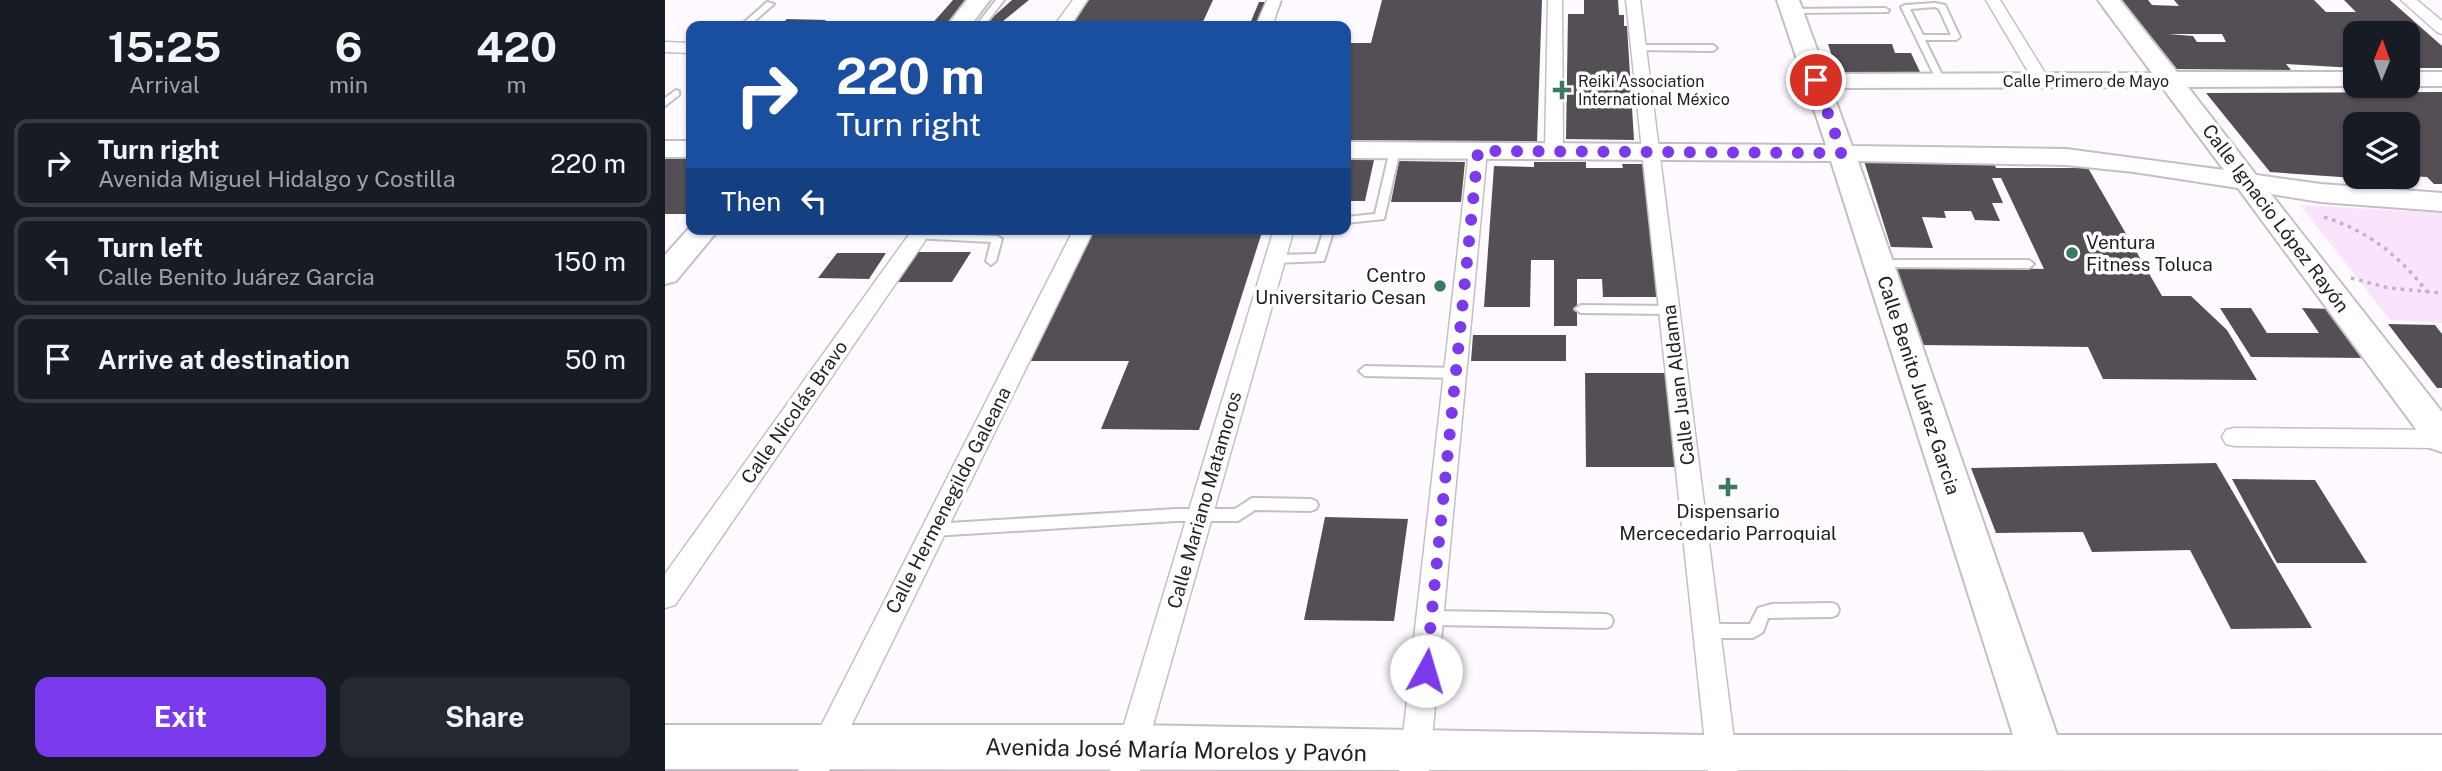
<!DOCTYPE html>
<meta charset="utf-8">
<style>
body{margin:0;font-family:"Public Sans",sans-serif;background:#242831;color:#f1f3f6;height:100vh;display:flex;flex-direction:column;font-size:26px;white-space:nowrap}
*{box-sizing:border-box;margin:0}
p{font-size:23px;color:#9ea1a6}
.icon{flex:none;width:38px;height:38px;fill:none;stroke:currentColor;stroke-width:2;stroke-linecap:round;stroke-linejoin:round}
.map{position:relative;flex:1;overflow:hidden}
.drawer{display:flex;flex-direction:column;background:#171b24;width:665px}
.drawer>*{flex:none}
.hud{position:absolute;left:21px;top:21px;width:665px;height:214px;border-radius:14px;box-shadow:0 2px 5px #0004;background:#1a4fa0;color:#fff;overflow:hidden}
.needle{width:46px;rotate:1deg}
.buttons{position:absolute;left:1678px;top:21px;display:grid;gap:14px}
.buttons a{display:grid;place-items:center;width:77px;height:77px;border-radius:14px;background:#171b24;box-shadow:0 2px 5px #0004;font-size:35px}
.pin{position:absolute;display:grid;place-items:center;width:60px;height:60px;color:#fff;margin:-30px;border:4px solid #fff;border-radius:50%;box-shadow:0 2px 7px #0007}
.me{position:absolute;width:77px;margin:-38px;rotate:6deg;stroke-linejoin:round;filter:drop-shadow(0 0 5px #0008)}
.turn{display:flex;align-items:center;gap:24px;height:147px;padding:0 35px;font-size:32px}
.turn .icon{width:91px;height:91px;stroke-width:2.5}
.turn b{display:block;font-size:49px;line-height:60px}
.then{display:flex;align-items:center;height:66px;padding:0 35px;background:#0003;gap:14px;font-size:26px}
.eta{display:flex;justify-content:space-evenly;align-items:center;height:119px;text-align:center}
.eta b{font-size:42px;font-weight:700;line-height:49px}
.cta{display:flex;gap:14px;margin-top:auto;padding:14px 35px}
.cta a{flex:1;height:80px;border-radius:14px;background:#7c3aed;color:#fff;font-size:28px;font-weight:700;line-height:80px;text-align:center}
.cta a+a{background:#242831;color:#f1f3f6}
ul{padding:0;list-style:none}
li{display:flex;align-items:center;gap:21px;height:88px;margin:0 14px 10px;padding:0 21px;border:4px solid #363941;border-radius:14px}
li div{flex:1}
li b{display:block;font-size:26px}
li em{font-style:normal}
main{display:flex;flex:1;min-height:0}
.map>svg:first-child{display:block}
</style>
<main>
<section class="drawer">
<div class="eta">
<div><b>15:25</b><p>Arrival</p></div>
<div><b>6</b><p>min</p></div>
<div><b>420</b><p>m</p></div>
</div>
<ul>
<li><svg class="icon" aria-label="right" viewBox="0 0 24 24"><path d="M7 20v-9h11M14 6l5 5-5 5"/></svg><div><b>Turn right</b><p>Avenida Miguel Hidalgo y Costilla</p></div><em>220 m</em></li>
<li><svg class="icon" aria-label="left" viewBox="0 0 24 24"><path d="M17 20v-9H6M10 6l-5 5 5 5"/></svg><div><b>Turn left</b><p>Calle Benito Juárez Garcia</p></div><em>150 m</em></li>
<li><svg class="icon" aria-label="arrive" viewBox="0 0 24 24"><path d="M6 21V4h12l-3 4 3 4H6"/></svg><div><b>Arrive at destination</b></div><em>50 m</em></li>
</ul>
<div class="cta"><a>Exit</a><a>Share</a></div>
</section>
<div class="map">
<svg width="1777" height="771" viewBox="0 0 1777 771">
<rect width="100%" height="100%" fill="#fefaff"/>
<path fill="#fae3fd" d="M1635,205L1777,213V323L1725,320Z"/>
<path fill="#534f54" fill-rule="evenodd" d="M288,0H303L281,26H265Z
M347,0H364L332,26H318Z
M424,0H548L536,26H407Z
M717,0H877L872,142L681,140V43H706Z
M919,0H953L954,15H959V26H962L969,140L901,139L903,14H919ZM923,79H948V88H923Z
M1451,0H1483L1487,5L1514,6L1509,0H1649L1661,12H1691L1679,0H1725L1777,46V68H1743V33H1690V68L1621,64L1626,70L1503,69ZM1503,34H1557L1561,42H1532L1528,36Z
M594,2H617L608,26H584Z
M122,19L161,20L155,26H114Z
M1163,44H1227L1230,53H1246L1257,76H1177L1172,72Z
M1777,92V184H1769L1762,177L1743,176V124H1690V178L1605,172L1541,93Z
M0,157H26V214H0Z
M681,160H709L700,201H681Z
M734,161L800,162L796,202H726Z
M1199,161L1329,163L1331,168H1423L1497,296H1526L1562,330L1592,380L1438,379L1423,347L1255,345L1231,267L1379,269L1336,178H1327L1338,203H1327L1335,221L1310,220L1306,211H1279L1281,218L1257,217L1268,248L1226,247Z
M869,162H921V168H958L957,164H981L996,297H938L937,279H912V326H889V260H866L865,307H819L829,166L869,167Z
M1694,177H1734L1740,183L1694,179Z
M428,229H598L534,430L436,429L464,361H363Z
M250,252H306L287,282H230Z
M172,253H221L204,279L153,278Z
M1555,308H1586L1602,333H1654L1637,308L1665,309L1701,358L1586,357Z
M1723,324L1770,325L1777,334V388H1772Z
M808,335H901V361H806Z
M920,373H1001L1010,467H921Z
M1551,463L1647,628L1566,629L1525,550L1427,552L1418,532L1331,533L1306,468Z
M1567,479L1650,480L1702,563H1612Z
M660,517L743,519L729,621L639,620Z"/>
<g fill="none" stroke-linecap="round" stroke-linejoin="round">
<defs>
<path id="lane" d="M331,0H339L319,26H311Z
M102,2L109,4L84,26H75Z
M1270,3L1280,5L1295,37L1291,40H1260L1280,81L1276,84L1272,81L1236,7L1240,5ZM1270,7L1274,9L1286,35H1258L1245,9Z
M1220,8L1224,10L1223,12L1127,13L1123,11L1127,9Z
M974,45H1048L1052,48L1048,51L971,50V46Z
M11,90L14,91V95L0,106V98Z
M730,147L735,150L719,219L681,223V217L710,214L725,150Z
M659,229H669L659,261L610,263L605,259L610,255L651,254Z
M253,233L332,236L337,239L331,261L326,265L321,261L326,242L249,238L248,236Z
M1214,260H1364L1369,264L1364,268L1210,267L1209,264L1210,261Z
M916,305L1005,306L1011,310L1005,314L916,313L910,309Z
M700,366L791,368L797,373L791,378L700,376L694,371Z
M587,498L646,499L651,501L653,505L651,509L646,511L590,510L573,521H511L268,536L263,534L261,530L263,526L268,524L511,509H570Z
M1167,603L1172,605L1174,610L1172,615L1167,617L1103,618L1098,632L1088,638H1041L1036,636L1034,631L1036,626L1041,624H1085L1093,608L1107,604Z
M767,611L941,614L946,616L948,621L946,626L941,628L767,625L762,623L760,618L762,613Z"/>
<path id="street" d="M408,0H422L405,26H389Z
M602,0H616L607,26H591Z
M883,0H897L898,151L889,156L880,151Z
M961,0H975L1073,771H1043Z
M1321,0H1335L1385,81L1383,85H1371Z
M1736,0H1752L1777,21V34L1772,32Z
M0,42L26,43V53L0,52Z
M813,146L822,151L764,771H734L804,151Z
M248,229H268L10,605L0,608V574Z
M409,229H429L164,771H133Z
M609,229H629L475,771H445Z
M1569,428L1777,430V448L1569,446L1561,444L1557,437L1561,430Z"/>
<path id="secondary" d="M302,0H325L305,26H282Z
M1112,0H1134L1161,74L1487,73L1433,0H1455L1512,72H1690V86L1523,87L1591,175L1656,184L1777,193V211L1656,202L1606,194L1777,412V452L1765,448L1573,188L1469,172L1401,165L1193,161L1392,735H1777V771L0,769V725H467L1038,735H1348L1166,161L681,158V142L1161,145ZM1497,87L1559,170L1401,149L1187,146L1166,88Z
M1743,72H1777V86H1741Z
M0,141H26V157H0Z
M26,226V229H54L11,281L0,284V255Z"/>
</defs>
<use href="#lane" stroke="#c4bfc5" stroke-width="4"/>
<use href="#street" stroke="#c4bfc5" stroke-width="3"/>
<use href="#secondary" stroke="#c4bfc5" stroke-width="4"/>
<path stroke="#bab7bb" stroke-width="3.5" stroke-dasharray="3.5 5" stroke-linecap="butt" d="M1659,217C1703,231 1735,256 1762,292
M1686,278L1724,288L1777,293"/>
<use href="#lane" fill="#fff" fill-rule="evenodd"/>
<use href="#street" fill="#fff" fill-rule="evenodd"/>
<use href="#secondary" fill="#fff" fill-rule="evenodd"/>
</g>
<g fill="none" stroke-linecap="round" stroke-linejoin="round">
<path stroke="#7c3aed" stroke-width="12" stroke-dasharray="0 21.6" d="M761,671L813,151L1177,153L1151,80"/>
</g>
<g fill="#3c7964" stroke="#fff" stroke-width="2.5">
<path d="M893.5 79.5h7v7h7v7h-7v7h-7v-7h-7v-7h7z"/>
<circle cx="1407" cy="253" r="7"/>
<circle cx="775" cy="286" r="7"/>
<path d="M1059.5 476.5h7v7h7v7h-7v7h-7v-7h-7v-7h7z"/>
</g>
<g text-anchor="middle" stroke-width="7" stroke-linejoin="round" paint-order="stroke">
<g font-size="16" fill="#211f21" stroke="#fff" text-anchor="start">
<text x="913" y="87">Reiki Association<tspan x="913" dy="18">International México</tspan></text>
</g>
<g font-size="16" fill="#211f21" stroke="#fff">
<text x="1421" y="87">Calle Primero de Mayo</text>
</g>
<g font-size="19" fill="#211f21" stroke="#fff">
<text transform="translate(1611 218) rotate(53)" y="7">Calle Ignacio López Rayón</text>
<text transform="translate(1013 385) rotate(-97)" y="7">Calle Juan Aldama</text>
<text transform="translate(1254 385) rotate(72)" y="7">Calle Benito Juárez Garcia</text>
<text transform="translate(129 412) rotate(-55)" y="7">Calle Nicolás Bravo</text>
<text transform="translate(283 500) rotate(-63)" y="7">Calle Hermenegildo Galeana</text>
<text transform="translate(539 500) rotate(-74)" y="7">Calle Mariano Matamoros</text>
</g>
<g font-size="19" fill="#211f21" stroke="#fff" text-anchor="start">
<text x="1421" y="249">Ventura<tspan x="1421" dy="22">Fitness Toluca</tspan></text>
<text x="761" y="282" text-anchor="end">Centro<tspan x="761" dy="22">Universitario Cesan</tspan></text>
<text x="1063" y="518" text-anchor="middle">Dispensario<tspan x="1063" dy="22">Mercecedario Parroquial</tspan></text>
</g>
<g font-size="23" fill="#211f21" stroke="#fff">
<text transform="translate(511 750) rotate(1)" y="8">Avenida José María Morelos y Pavón</text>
</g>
</g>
</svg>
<div class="buttons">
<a><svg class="needle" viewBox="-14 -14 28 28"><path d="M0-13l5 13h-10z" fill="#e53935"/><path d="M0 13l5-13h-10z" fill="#9ea1a6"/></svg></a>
<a><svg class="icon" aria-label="layers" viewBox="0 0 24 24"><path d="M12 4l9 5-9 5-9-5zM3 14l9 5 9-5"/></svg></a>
</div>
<div class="pin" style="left:1151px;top:80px;background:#d93025"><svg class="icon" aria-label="arrive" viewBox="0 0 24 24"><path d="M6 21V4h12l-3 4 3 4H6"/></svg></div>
<svg class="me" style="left:761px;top:671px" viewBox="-20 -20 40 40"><circle r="19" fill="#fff"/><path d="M0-13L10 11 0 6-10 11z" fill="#7c3aed"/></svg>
<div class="hud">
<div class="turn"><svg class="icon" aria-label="right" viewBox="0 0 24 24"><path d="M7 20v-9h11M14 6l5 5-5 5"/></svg><div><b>220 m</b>Turn right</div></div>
<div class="then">Then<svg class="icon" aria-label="left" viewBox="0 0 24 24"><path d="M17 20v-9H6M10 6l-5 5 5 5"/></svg></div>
</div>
</div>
</main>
